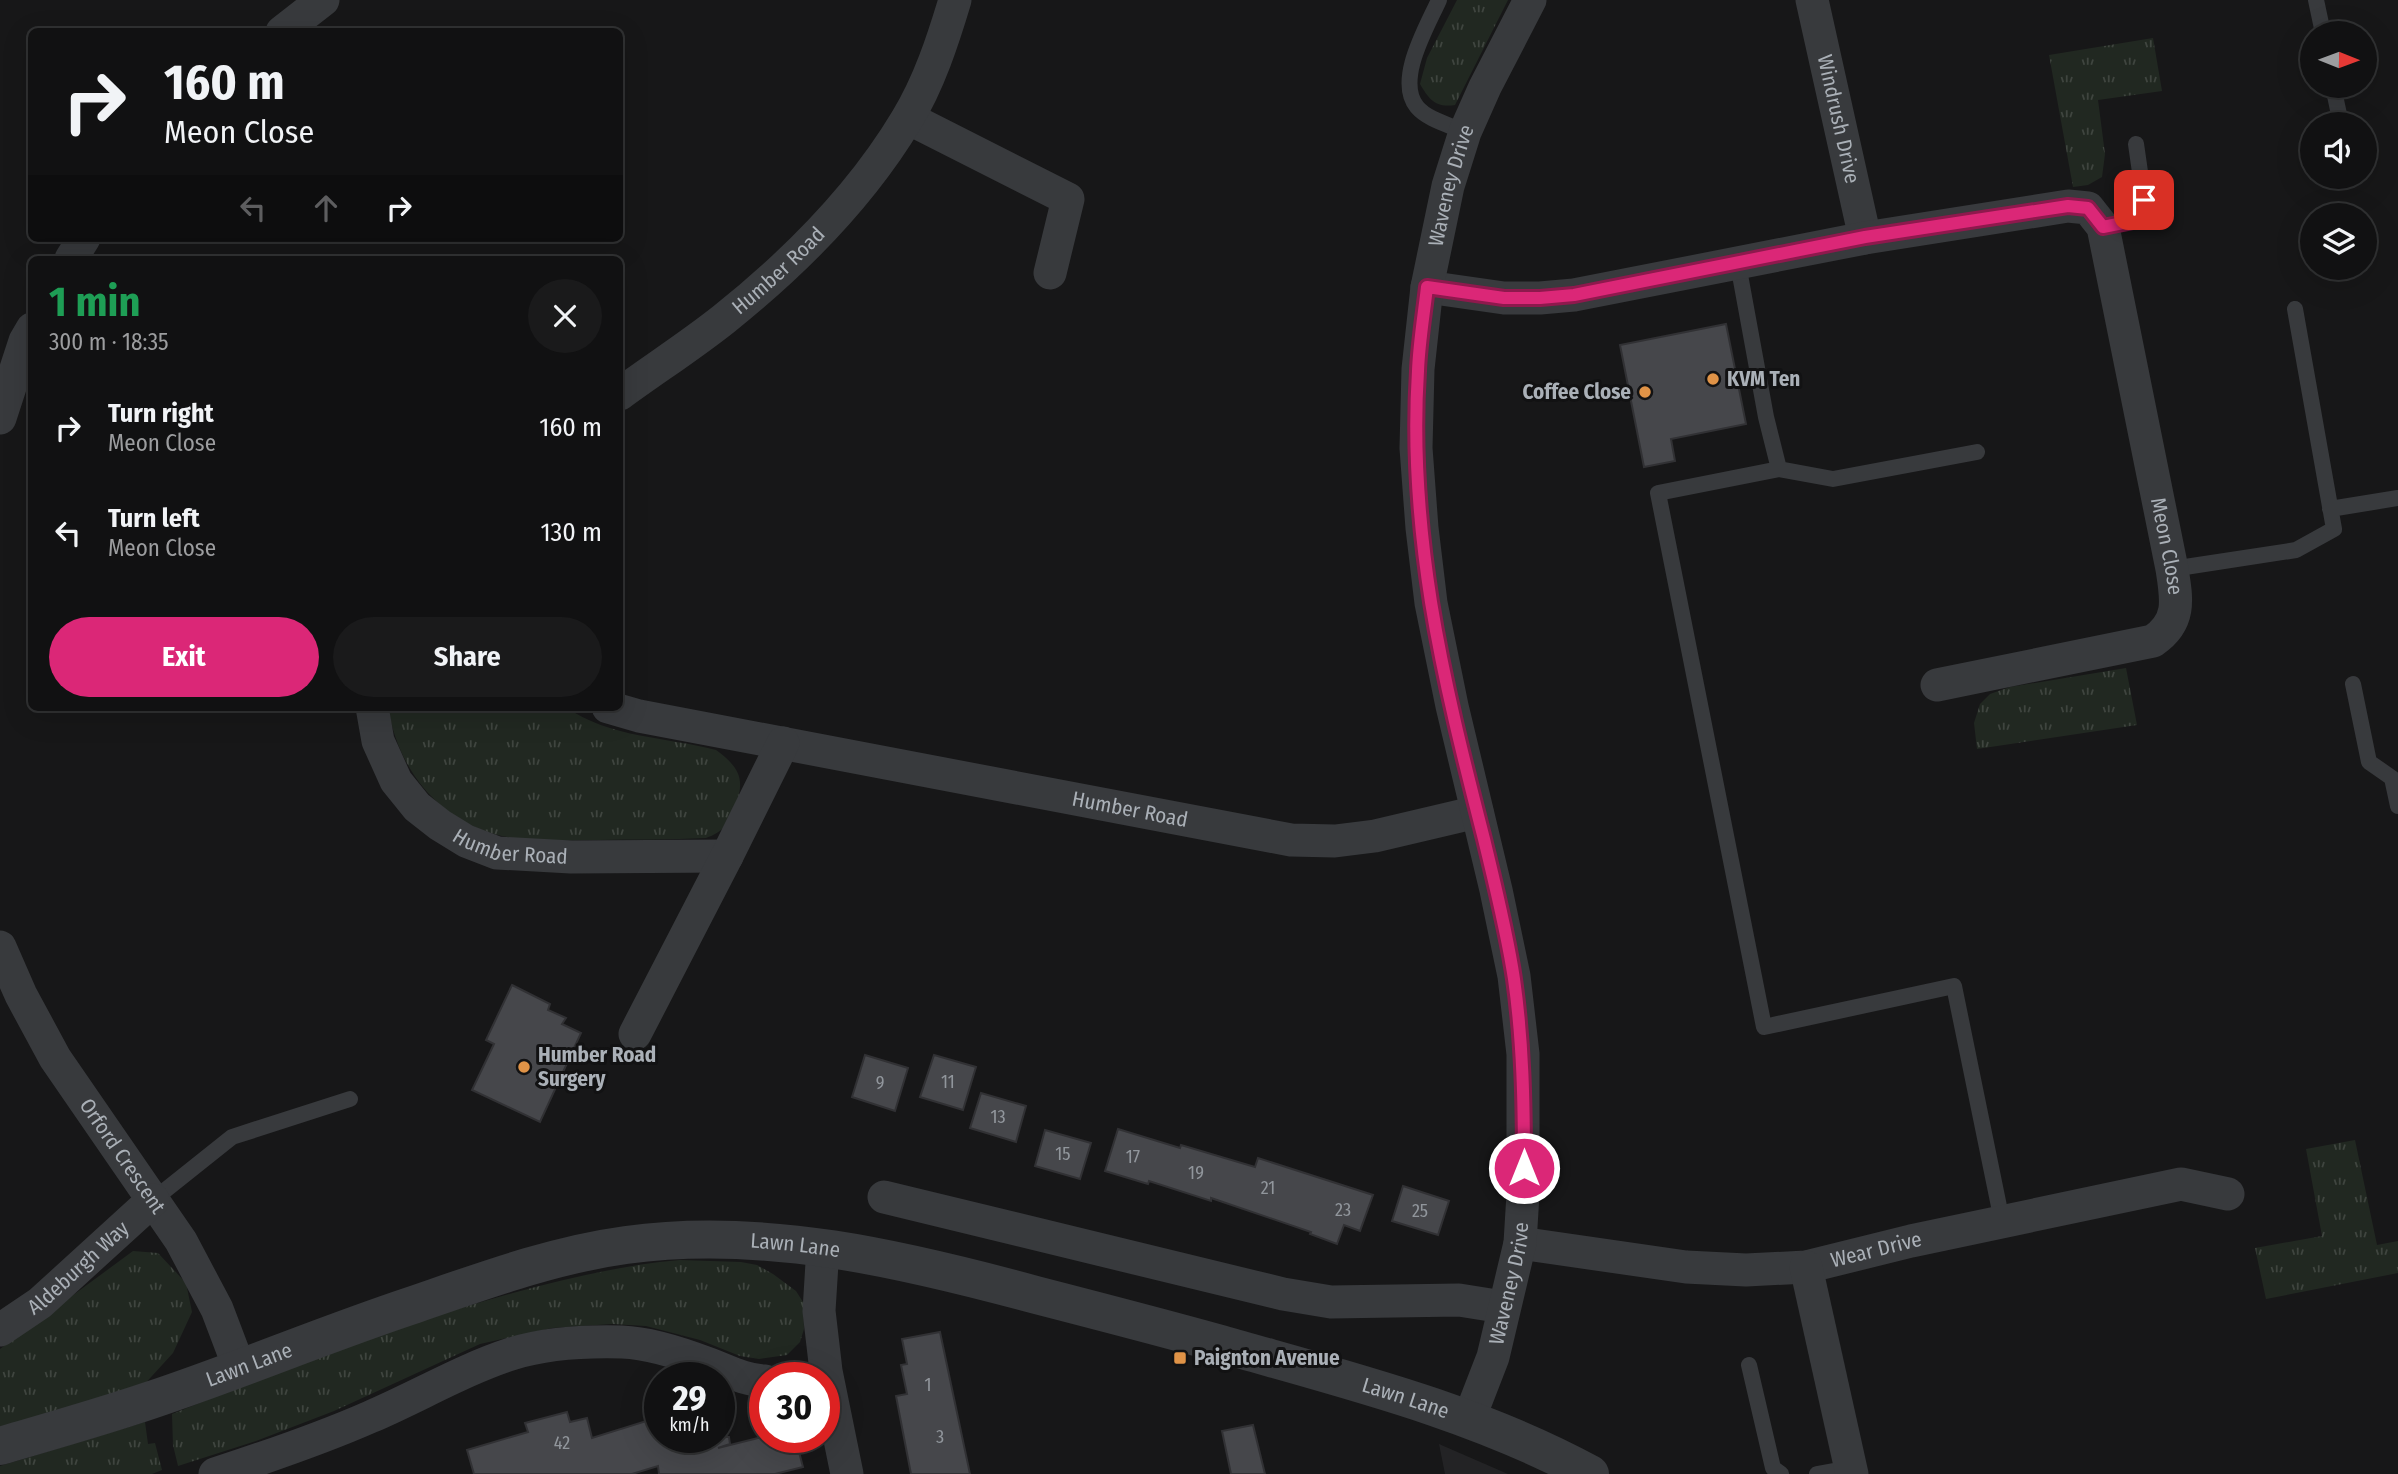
<!DOCTYPE html>
<meta charset="utf-8">
<style>
body{margin:0;font-family:"Fira Sans Condensed",sans-serif;background:#1a1a1b;color:#f1f3f6;height:100vh;display:flex;flex-direction:column;font-size:26px;white-space:nowrap}
*{box-sizing:border-box;margin:0}
p{font-size:23px;color:#9c9d9f}
.icon{flex:none;width:38px;height:38px;fill:none;stroke:currentColor;stroke-width:2;stroke-linecap:round;stroke-linejoin:round}
.map{position:relative;flex:1;overflow:hidden}
.sheet{position:absolute;left:28px;top:256px;width:595px;height:455px;display:flex;flex-direction:column;background:#111112;border-radius:10px;box-shadow:0 7px 28px #0002,0 0 0 2px #303132}
.sheet>*{flex:none}
.banner{position:absolute;left:28px;top:28px;width:595px;height:214px;border-radius:10px;box-shadow:0 7px 28px #0002,0 0 0 2px #303132;background:#111112;color:#f1f3f6;overflow:hidden}
.needle{width:46px;rotate:91deg}
.controls{position:absolute;left:2300px;top:21px;display:grid;gap:14px}
.controls a{display:grid;place-items:center;width:77px;height:77px;border-radius:50%;background:#111112;box-shadow:0 7px 28px #0002,0 0 0 2px #303132;font-size:35px}
.speed{position:absolute;left:644px;top:1362px;display:flex;gap:14px;font-size:35px;font-weight:700;text-align:center}
.speed>*{display:grid;place-content:center;width:91px;height:91px;border-radius:50%;background:#111112;box-shadow:0 7px 28px #0002,0 0 0 2px #303132;line-height:1}
.speed small{font-size:18px;font-weight:400}
.speed .limit{border:10px solid #d22;background:#fff;color:#111}
.pin{position:absolute;display:grid;place-items:center;width:60px;height:60px;color:#fff;margin:-30px;border-radius:14px;box-shadow:0 4px 10px #0006}
.me{position:absolute;width:77px;margin:-38px;rotate:0deg;stroke-linejoin:round;filter:drop-shadow(0 0 5px #0008)}
.turn{display:flex;align-items:center;gap:24px;height:147px;padding:0 21px;font-size:32px}
.turn .icon{width:91px;height:91px;stroke-width:2.5}
.turn b{display:block;font-size:49px;line-height:60px}
.lanes{display:flex;align-items:center;height:66px;padding:0 21px;background:#0003;justify-content:center;gap:35px;direction:ltr}
.lanes .off{opacity:.35}
.round{display:grid;place-items:center;flex:none;width:74px;height:74px;border-radius:37px;background:#1a1a1b}
.headline{display:flex;align-items:center;justify-content:space-between;height:119px;padding:0 21px}
h1{font-size:42px;font-weight:700;line-height:52px;color:#1e9e55}
.action{display:flex;gap:14px;margin-top:auto;padding:14px 21px}
.action a{flex:1;height:80px;border-radius:42px;background:#db2777;color:#fff;font-size:28px;font-weight:700;line-height:80px;text-align:center}
.action a+a{background:#1a1a1b;color:#f1f3f6}
ul{padding:0;list-style:none}
li{display:flex;align-items:center;gap:21px;height:105px;padding:0 21px}
li div{flex:1}
li b{display:block;font-size:26px}
li em{font-style:normal}
.map>svg:first-child{display:block}
</style>
<div class="map">
<svg width="2398" height="1474" viewBox="0 0 2398 1474">
<defs>
<pattern id="grass-tufts" width="24" height="20" patternUnits="userSpaceOnUse" patternTransform="scale(1.75)"><rect width="24" height="20" fill="#212821"/><path d="M3 7l-1-3M5 7V3M7 7l1-3M15 17l-1-3M17 17v-4M19 17l1-3" fill="none" stroke="#3f453f"/></pattern>
</defs>
<rect width="100%" height="100%" fill="#171718"/>
<path fill="#232325" d="M1439,1444L1508,1474H1445Z"/>
<path fill="url(#grass-tufts)" d="M1457,0H1508L1455,105C1435,108 1429,99 1420,84L1427,58Z
M2153,38L2162,91L2098,100L2105,154L2102,177L2088,185L2073,187L2049,55Z
M2126,668L2137,725L1977,749L1974,723L1980,704L1990,694L2010,687Z
M388,707H566C609,738 667,737 716,750C739,767 746,779 735,807C729,824 723,832 706,838C670,840 634,839 598,840C567,840 533,843 502,836C438,821 398,769 388,707Z
M2355,1140L2377,1245L2398,1241V1273L2266,1299L2255,1248L2322,1236L2306,1149Z
M133,1251L158,1253L186,1283L192,1312L173,1353L141,1388L0,1428V1349Z
M680,1260L741,1262L757,1265L773,1274L796,1291L803,1302L804,1329L800,1342L787,1355L759,1359L740,1356L700,1340L646,1326L612,1324L552,1328L480,1344L334,1411L256,1441L178,1466L173,1445L172,1414C284,1369 397,1325 513,1293C569,1278 623,1265 680,1260Z
M145,1422L148,1444L155,1443L162,1470L152,1474H0V1466Z"/>
<path fill="#46474b" stroke="#313134" stroke-width="2" d="M1726,324L1746,424L1671,439L1675,461L1644,467L1620,345Z
M512,985L550,1004L548,1010L566,1018L562,1024L581,1033L540,1122L472,1090L494,1044L486,1040Z
M865,1055L908,1068L895,1111L852,1097Z
M934,1055L976,1067L963,1110L920,1097Z
M981,1093L1026,1106L1016,1142L970,1128Z
M1118,1129L1180,1148L1181,1145L1255,1167L1258,1158L1373,1195L1360,1231L1344,1225L1337,1244L1310,1234L1311,1232L1211,1198V1201L1149,1181L1148,1184L1105,1171Z
M1045,1130L1091,1143L1080,1179L1035,1166Z
M1403,1186L1449,1201L1438,1235L1392,1221Z
M940,1332L952,1389L970,1474H911L905,1443L896,1396L907,1394L901,1365L907,1364L902,1339Z
M567,1412L570,1422L587,1418L592,1438L659,1417L660,1437H729L730,1444L718,1448L762,1437H795L803,1467L775,1474H659L658,1466L632,1474H474L467,1450L528,1432L525,1423Z
M1253,1425L1265,1474H1231L1222,1431Z"/>
<g fill="none" stroke-linecap="round" stroke-linejoin="round">
<path stroke="#383a3d" stroke-width="16" d="M1439,0C1427,27 1395,80 1417,107C1428,120 1450,125 1465,132
M2316,0L2323,33
M2333,86L2341,124
M2103,227L2133,221L2142,213L2144,200L2136,144
M1738,264L1766,417L1779,469L1658,493L1764,1027L1954,986L2002,1221
M1779,469L1833,479L1977,452
M2330,509L2398,498
M2172,569L2296,550L2334,529L2295,309
M2353,684L2369,762L2392,778L2398,806
M153,1200L232,1137L350,1099
M1749,1365L1773,1468L1781,1474
M1817,1474L1850,1468"/>
<g stroke="#383a3d" stroke-width="33">
<path id="s1" d="M1812,0L1865,238"/>
<path d="M282,32L323,0"/>
<path d="M908,118L1068,199L1050,273"/>
<path d="M71,259L84,238"/>
<path id="s2" d="M1427,287L1504,298H1540L1574,295L1865,238L2068,206L2088,208L2103,227L2172,569C2177,600 2181,622 2153,641L1937,685"/>
<path id="s3" d="M620,394C654,369 690,346 724,319C794,263 861,196 907,119C929,83 943,40 955,0"/>
<path d="M0,418L25,341L32,329"/>
<path id="s4" d="M372,707L378,741L396,781L417,807L440,825L466,841L497,853L571,857L727,856"/>
<path id="s5" d="M608,707L639,716L1291,840L1335,841L1375,836L1477,812"/>
<path id="s6" d="M0,947L21,995L55,1058L181,1241L217,1309L239,1367"/>
<path d="M635,1034L727,856L783,743"/>
<path d="M884,1197L1283,1294L1331,1302L1459,1300L1503,1307"/>
<path id="s7" d="M1520,1243L1686,1267L1746,1270L1806,1267L1911,1241L2181,1184L2228,1194"/>
<path d="M823,1247L819,1311L826,1371L847,1474"/>
<path d="M1806,1267L1852,1474"/>
<path id="s8" d="M0,1330L40,1303L153,1200"/>
<path id="s9" d="M1469,1419L1493,1357L1520,1243L1523,1194V1054L1514,976L1496,890L1452,706L1431,603L1422,528L1416,448L1418,369L1427,287L1448,186L1465,132L1485,87L1530,0"/>
<path d="M215,1474C267,1457 320,1439 370,1417C417,1397 462,1370 511,1354C546,1343 585,1341 622,1342C650,1343 683,1354 709,1364C728,1371 744,1380 765,1381"/>
</g>
<path stroke="#383a3d" stroke-width="38" id="s10" d="M0,1446C51,1431 101,1417 151,1400C238,1371 323,1335 410,1306C480,1282 552,1255 626,1245C764,1226 903,1259 1036,1295C1098,1311 1160,1327 1221,1344C1347,1380 1474,1411 1590,1474"/>
</g>
<g fill="none" stroke-linecap="round" stroke-linejoin="round">
<defs>
<path id="route" d="M1524,1168C1524,1105 1523,1042 1514,979C1507,932 1495,885 1484,839C1464,761 1444,682 1431,602C1419,526 1413,448 1418,371C1419,343 1424,314 1427,287L1504,298H1540L1574,295L1865,237L2068,206L2088,208L2103,227L2133,221L2142,213L2144,200"/>
</defs>
<use href="#route" stroke="#8e194d" stroke-width="18"/>
<use href="#route" stroke="#db2777" stroke-width="12"/>
</g>
<g fill="#e09347" stroke="#121213" stroke-width="2.5">
<circle cx="1713" cy="379" r="7"/>
<circle cx="1645" cy="392" r="7"/>
<circle cx="524" cy="1067" r="7"/>
<rect x="1173" y="1351" width="14" height="14" rx="3.5"/>
</g>
<g text-anchor="middle" stroke-width="6" stroke-linejoin="round" paint-order="stroke">
<g font-size="18" fill="#91969c">
<text x="948" y="1088">11</text>
<text x="880" y="1089">9</text>
<text x="998" y="1123">13</text>
<text x="1063" y="1160">15</text>
<text x="1133" y="1163">17</text>
<text x="1196" y="1179">19</text>
<text x="1268" y="1194">21</text>
<text x="1343" y="1216">23</text>
<text x="1420" y="1217">25</text>
<text x="928" y="1391">1</text>
<text x="940" y="1443">3</text>
<text x="562" y="1449">42</text>
</g>
<g font-size="21" fill="#aab0b7" stroke="#121213">
<text dy="7" stroke="none"><textPath href="#s1" startOffset="122">Windrush Drive</textPath></text>
<text dy="7" stroke="none"><textPath href="#s9" startOffset="1255">Waveney Drive</textPath></text>
<text dy="7" stroke="none"><textPath href="#s3" startOffset="201">Humber Road</textPath></text>
<text dy="7" stroke="none"><textPath href="#s2" startOffset="1020">Meon Close</textPath></text>
<text dy="7" stroke="none"><textPath href="#s5" startOffset="532">Humber Road</textPath></text>
<text dy="7" stroke="none"><textPath href="#s4" startOffset="217">Humber Road</textPath></text>
<text dy="7" stroke="none"><textPath href="#s6" startOffset="243">Orford Crescent</textPath></text>
<text dy="7" stroke="none"><textPath href="#s10" startOffset="828">Lawn Lane</textPath></text>
<text dy="7" stroke="none"><textPath href="#s7" startOffset="360">Wear Drive</textPath></text>
<text dy="7" stroke="none"><textPath href="#s8" startOffset="100">Aldeburgh Way</textPath></text>
<text dy="7" stroke="none"><textPath href="#s9" startOffset="142">Waveney Drive</textPath></text>
<text dy="7" stroke="none"><textPath href="#s10" startOffset="262">Lawn Lane</textPath></text>
<text dy="7" stroke="none"><textPath href="#s10" startOffset="1458">Lawn Lane</textPath></text>
</g>
<g font-size="21" font-weight="bold" fill="#aab0b7" stroke="#121213" text-anchor="start">
<text x="1727" y="386">KVM Ten</text>
<text x="1631" y="399" text-anchor="end">Coffee Close</text>
<text x="538" y="1062">Humber Road<tspan x="538" dy="24">Surgery</tspan></text>
<text x="1194" y="1365">Paignton Avenue</text>
</g>
</g>
</svg>
<div class="controls">
<a><svg class="needle" viewBox="-14 -14 28 28"><path d="M0-13l5 13h-10z" fill="#e53935"/><path d="M0 13l5-13h-10z" fill="#9c9d9f"/></svg></a>
<a><svg class="icon" aria-label="sound" viewBox="0 0 24 24"><path d="M4 9h4l5-4v14l-5-4H4zM17 9q2 3 0 6"/></svg></a>
<a><svg class="icon" aria-label="layers" viewBox="0 0 24 24"><path d="M12 4l9 5-9 5-9-5zM3 14l9 5 9-5"/></svg></a>
</div>
<div class="speed"><div>29<small>km/h</small></div><div class="limit">30</div></div>
<div class="pin" style="left:2144px;top:200px;background:#d93025"><svg class="icon" aria-label="arrive" viewBox="0 0 24 24"><path d="M6 21V4h12l-3 4 3 4H6"/></svg></div>
<svg class="me" style="left:1524px;top:1168px" viewBox="-20 -20 40 40"><circle r="17" fill="#db2777" stroke="#fff" stroke-width="3"/><path d="M0-11L8 9 0 5-8 9z" fill="#fff"/></svg>
<div class="banner">
<div class="turn"><svg class="icon" aria-label="right" viewBox="0 0 24 24"><path d="M7 20v-9h11M14 6l5 5-5 5"/></svg><div><b>160 m</b>Meon Close</div></div>
<div class="lanes"><svg class="icon off" aria-label="left" viewBox="0 0 24 24"><path d="M17 20v-9H6M10 6l-5 5 5 5"/></svg><svg class="icon off" aria-label="ahead" viewBox="0 0 24 24"><path d="M12 20V5M6 11l6-6 6 6"/></svg><svg class="icon" aria-label="right" viewBox="0 0 24 24"><path d="M7 20v-9h11M14 6l5 5-5 5"/></svg></div>
</div>
<section class="sheet">
<div class="headline"><div><h1>1 min</h1><p>300 m · 18:35</p></div><a class="round"><svg class="icon" aria-label="close" viewBox="0 0 24 24"><path d="M6 6l12 12M18 6L6 18"/></svg></a></div>
<ul>
<li><svg class="icon" aria-label="right" viewBox="0 0 24 24"><path d="M7 20v-9h11M14 6l5 5-5 5"/></svg><div><b>Turn right</b><p>Meon Close</p></div><em>160 m</em></li>
<li><svg class="icon" aria-label="left" viewBox="0 0 24 24"><path d="M17 20v-9H6M10 6l-5 5 5 5"/></svg><div><b>Turn left</b><p>Meon Close</p></div><em>130 m</em></li>
</ul>
<div class="action"><a>Exit</a><a>Share</a></div>
</section>
</div>
